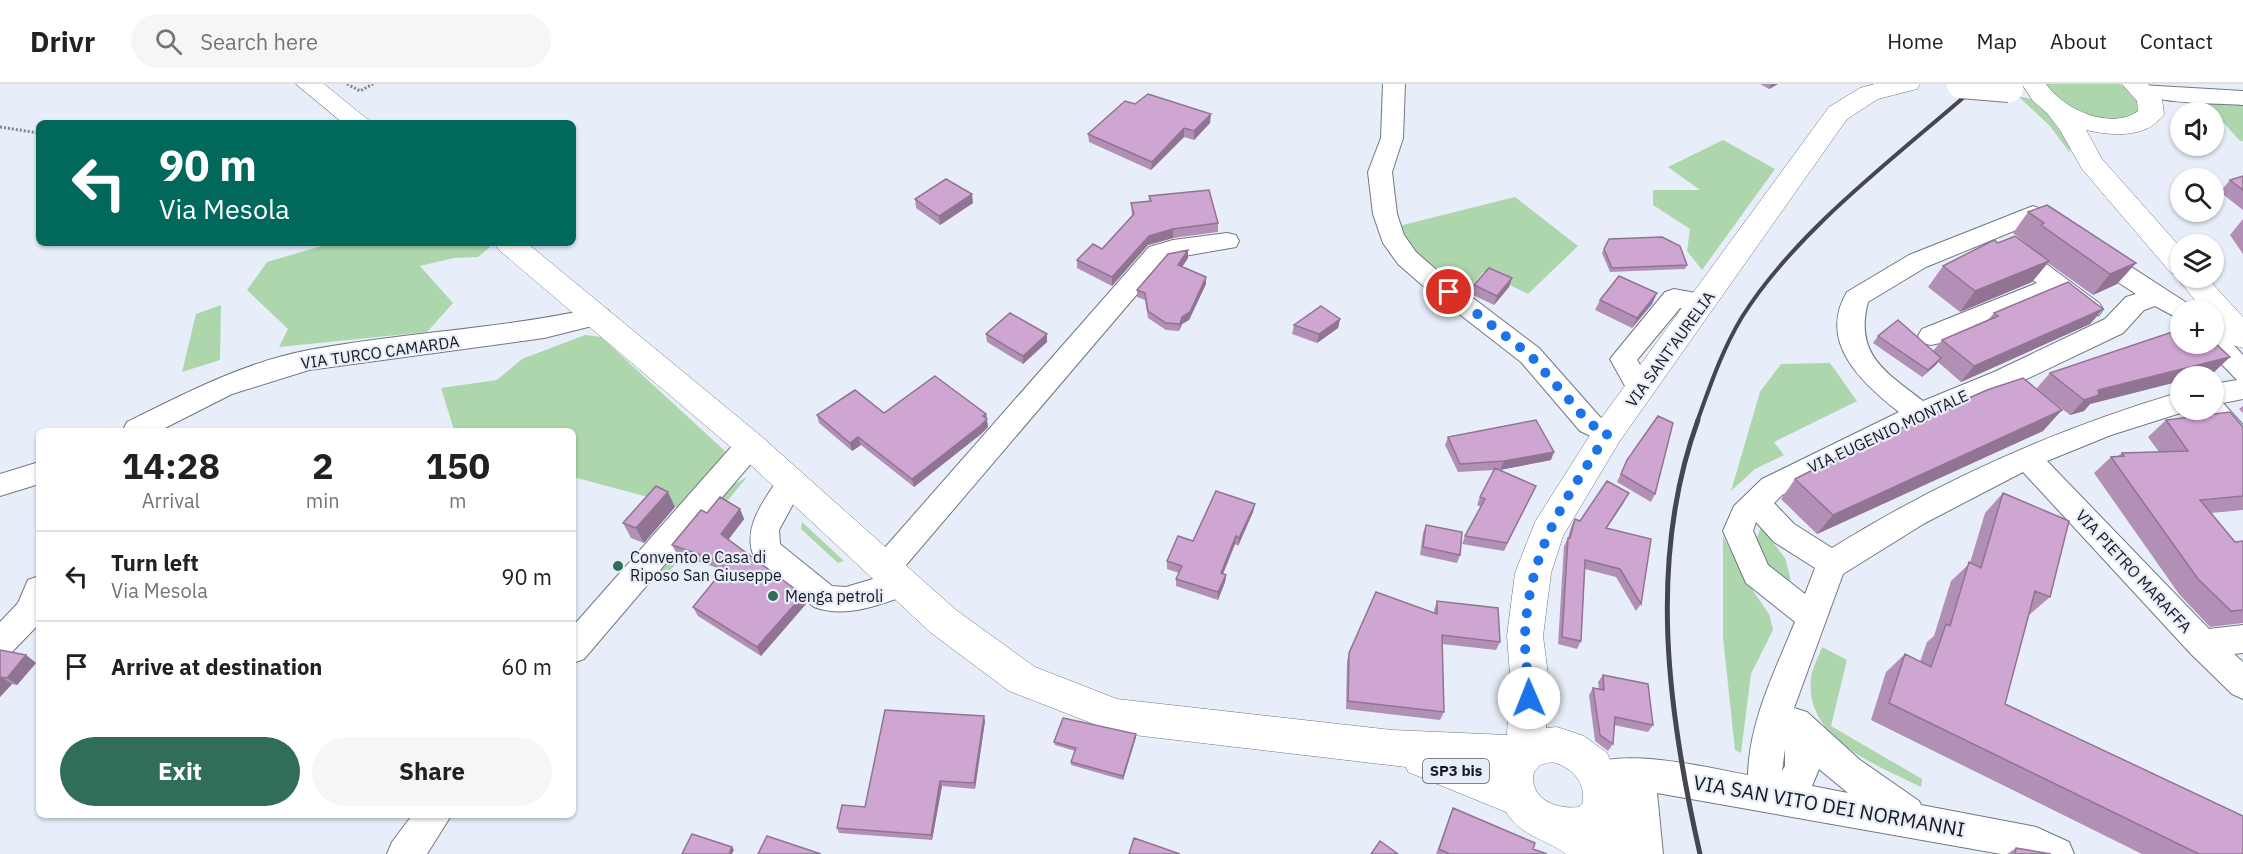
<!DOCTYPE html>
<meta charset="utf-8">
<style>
body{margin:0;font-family:"IBM Plex Sans",sans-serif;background:#f6f6f6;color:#202124;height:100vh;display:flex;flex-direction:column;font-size:22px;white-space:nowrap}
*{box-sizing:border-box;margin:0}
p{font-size:20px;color:#757577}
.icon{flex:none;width:33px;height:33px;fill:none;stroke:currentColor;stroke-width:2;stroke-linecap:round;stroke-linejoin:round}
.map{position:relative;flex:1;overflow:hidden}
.side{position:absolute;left:36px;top:344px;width:540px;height:390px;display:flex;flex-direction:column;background:#fff;border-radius:9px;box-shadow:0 2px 4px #0004}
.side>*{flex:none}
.top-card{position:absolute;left:36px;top:36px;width:540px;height:126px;border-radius:9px;box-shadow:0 2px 4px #0004;background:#00695c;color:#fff;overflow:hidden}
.fabs{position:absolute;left:2170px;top:18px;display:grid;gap:12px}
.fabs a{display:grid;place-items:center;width:54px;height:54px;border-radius:50%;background:#fff;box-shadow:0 2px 4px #0004;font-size:30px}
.pin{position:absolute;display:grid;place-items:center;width:51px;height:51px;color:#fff;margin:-26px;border:3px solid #fff;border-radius:50%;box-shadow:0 2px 6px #0007}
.me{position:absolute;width:66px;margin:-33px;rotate:359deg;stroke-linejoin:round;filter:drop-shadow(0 0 4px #0008)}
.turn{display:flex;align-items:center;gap:21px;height:126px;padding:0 24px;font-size:27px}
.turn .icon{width:78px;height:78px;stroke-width:2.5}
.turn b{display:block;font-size:42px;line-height:51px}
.eta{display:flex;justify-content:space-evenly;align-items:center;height:102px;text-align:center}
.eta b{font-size:36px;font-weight:700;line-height:42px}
.cta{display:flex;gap:12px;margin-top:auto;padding:12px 24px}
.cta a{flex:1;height:69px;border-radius:36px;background:#316e5a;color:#fff;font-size:24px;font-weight:700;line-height:69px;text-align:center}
.cta a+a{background:#f6f6f6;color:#202124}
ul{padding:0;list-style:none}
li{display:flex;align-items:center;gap:18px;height:90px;padding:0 24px;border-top:2px solid #e0e0e0}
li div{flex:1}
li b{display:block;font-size:22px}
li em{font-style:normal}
header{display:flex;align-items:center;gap:36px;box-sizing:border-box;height:84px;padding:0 30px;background:#fff;border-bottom:2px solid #e0e0e0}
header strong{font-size:28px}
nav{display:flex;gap:33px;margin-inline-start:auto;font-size:21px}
.search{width:420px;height:54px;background:#f6f6f6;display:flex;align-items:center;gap:15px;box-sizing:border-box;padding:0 21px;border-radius:33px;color:#757577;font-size:22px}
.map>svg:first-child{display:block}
</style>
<header>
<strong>Drivr</strong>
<div class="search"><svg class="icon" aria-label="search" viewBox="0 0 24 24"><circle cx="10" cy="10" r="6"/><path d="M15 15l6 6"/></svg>Search here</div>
<nav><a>Home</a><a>Map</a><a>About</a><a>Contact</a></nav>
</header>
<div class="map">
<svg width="2243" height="770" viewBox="0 0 2243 770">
<rect width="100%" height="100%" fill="#e7eef9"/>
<path fill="#add6ad" d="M2046,0C2062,0 2108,0 2120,0C2125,2 2131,8 2134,12C2161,47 2065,42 2046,0Z
M2018,12L2043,18L2069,47L2070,69L2050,42Z
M2206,19L2243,21V57H2240Z
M1723,56L1775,85L1702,186L1687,167L1690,145L1653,121V106H1700L1668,83Z
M1515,113L1578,162L1528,210L1483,188L1466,209L1423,180L1399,142Z
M332,159H484L490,163L478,173L454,174L420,182L453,219L427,248L279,263L288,245L247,206L267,178Z
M221,221L220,276L182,288L196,230Z
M585,251L601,253L726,368L680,425L663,417L573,393V346H454L441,304L497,296L522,275Z
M1830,279L1857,317L1774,358L1784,371L1755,385L1731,407L1760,308L1781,280Z
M747,393L664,494L650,488L717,410Z
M802,438L844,477L838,479L801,445Z
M1761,443L1785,474L1791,496L1775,494L1755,459Z
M1723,452L1743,492L1769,530L1773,546L1751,590L1741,669L1735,666L1723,553Z
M1822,563L1847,576L1831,642L1922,695L1921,703C1877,681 1804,655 1811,594C1812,584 1819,572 1822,563Z"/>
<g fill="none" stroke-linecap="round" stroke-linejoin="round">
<defs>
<path id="minor" d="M1383,0H1405L1403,54L1392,88L1397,130L1404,151L1416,168L1440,189L1539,264L1600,333L1618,341L1622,349L1618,357L1608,360L1580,347L1521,278L1422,201L1398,180L1383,159L1373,130L1368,88L1381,54Z
M2124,0L2243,7V21C2218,19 2139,21 2124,0Z
M2033,122C2046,126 2062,135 2069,146L2066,152C2051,156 2043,148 2031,140L1926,183L1868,218C1854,271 1886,288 1923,317L1994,288L2105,235L2126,213L2136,210L2084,176L2081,170L2084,164L2093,162L2102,164L2190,221L2194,226H2181V236L2155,222L2144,226L2123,249L2012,302L1930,337L1782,411L1774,419L1794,440L1832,464C1943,395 2056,345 2181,308V326H2190L2111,351L2047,377L2209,545L2243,541V569L2234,570L2243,578V615L2232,610L2191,570L2023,388L1925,439L1843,490L1794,624L1807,628L1860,676L1919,717L1921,721L2036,743L2069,758L2074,770H2001L1657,709L1663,770H1627L1622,707L1599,708L1587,703L1582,692L1587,681C1631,664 1703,683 1748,691C1749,638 1775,587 1795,538L1746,499L1723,447L1734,422L1762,395L1899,328C1862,299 1817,258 1847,208L1909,171ZM1756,438L1774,458L1815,484L1805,510L1768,481L1753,447ZM1785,665V682L1782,687ZM1819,685L1848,709L1812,702Z
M1227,149L1236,151L1239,157L1236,163L1167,175L901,487L913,491L917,500L913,509C881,520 847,535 814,523L755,475C740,444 765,416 781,390L791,387L801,390L805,398L779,446L780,460L832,502L846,503L876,494L870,485L874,476L1149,163L1173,156Z
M2009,157L2018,159L2099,219L2103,225L2099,231C2081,237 2068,222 2054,211L1940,259L1931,261L1922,259L1918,252L1922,245L2037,199L2000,171L1997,165L2000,159Z
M1674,205L1712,212L1716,218L1712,224L1703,227L1680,224L1637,276L1654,304L1650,311L1640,314L1630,311L1610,275L1665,208Z
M599,223L608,226L612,232L608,238L544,254L309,286L232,310L161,346H123L127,338C185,309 245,278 309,266C406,248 504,245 599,223Z
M2214,248L2223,250L2243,271V315L2223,319L2243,341V370L2233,367L2199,326H2214V300L2237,296L2202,260H2214Z
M750,350L760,353L764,361L760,369L584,575L573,579V542L740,353Z
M39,378V400L0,412V390Z
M39,492V540L11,569L0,573V538L18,519L28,496Z
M413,730H452L427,770H387L392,758Z"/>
<path id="major" d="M296,0H324L372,39H343Z
M1875,0H1920L1917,5L1878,15L1847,35L1619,358L1563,452L1551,489L1543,552L1548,591L1546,644L1557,643L1584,652L1607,669L1622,703L1662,770H1566C1543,753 1523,754 1506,728L1408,688L1406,683L1117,649L1009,607L930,548L739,370L499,166L495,159H527L761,352L956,526L1035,583L1117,615L1392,646L1507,651L1510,591L1507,552L1515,489L1535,438L1597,340L1829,23L1860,4ZM1552,678C1572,683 1585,697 1583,718L1579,723C1557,726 1528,715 1534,688L1540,681Z
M2022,0H2046C2063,25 2111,47 2138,27L2137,17L2122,0H2148L2162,15L2164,30C2147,55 2112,52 2086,46L2102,75L2181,164V194H2207L2243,233V264L2232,261L2214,240V226H2203L2177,194L2178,191L2171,189L2082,85L2060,46L2047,29L2033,17Z"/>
</defs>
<use href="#minor" stroke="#717781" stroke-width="2"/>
<use href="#major" stroke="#717781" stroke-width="1"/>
<path stroke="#7f838b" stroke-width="3" stroke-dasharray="2 2" stroke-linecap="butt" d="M347,0L360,7L373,0
M0,43L39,49"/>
<use href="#minor" fill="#fff" fill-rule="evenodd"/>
<use href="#major" fill="#fff" fill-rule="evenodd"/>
<path stroke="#44474d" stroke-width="4" d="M1697,338C1710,302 1722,266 1742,233C1797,145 1901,69 1979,0"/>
<path stroke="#44474d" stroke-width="5" d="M1698,336C1647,476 1668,629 1700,770"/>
<defs>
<path id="major-bridge" d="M1961,0L2009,4"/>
</defs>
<use href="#major-bridge" stroke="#717781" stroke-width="30" stroke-linecap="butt"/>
<use href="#major-bridge" stroke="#fff" stroke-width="28"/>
</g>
<path fill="#b28fb5" d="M1760,0H1778L1769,5Z
M1210,39L1194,56L1184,53L1151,86L1089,58L1088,50Z
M2243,92V126L2220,108L2230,96Z
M1149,112L1218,139V148L1173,154L1148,161L1112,202L1077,184V176L1102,165L1132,132L1131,119L1149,118Z
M915,115L973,119L940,141L916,124Z
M2028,128L2136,179L2117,200L2093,211L2048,179L2032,198L1960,228L1928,203L1943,182L1998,159L2026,160H2027L2013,149Z
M2243,135V170L2230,151Z
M1604,165L1687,181L1685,185L1610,188L1602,169Z
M1188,166V174L1182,183L1206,193V200L1189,236L1182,240L1179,247L1166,246L1148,234L1145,216L1137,213V206Z
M1512,194L1509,203L1494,221L1471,210L1474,201Z
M1657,209L1652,220L1632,244L1595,226L1600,216Z
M2103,225L2090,240L1961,298L1938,278L1922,293L1873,259L1878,252L1933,267L1942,256L1987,237L1994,229Z
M1340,235L1338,244L1317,259L1292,250L1294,241Z
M986,250H1047V258L1023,280L987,258Z
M2230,273L2214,288L2090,320L2084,327L2070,331L2036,305L2050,289Z
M2243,322V329L2239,325Z
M884,329L986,330L988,343L981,350L914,403L861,361L852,367L819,339L817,331Z
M2166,336L2243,343V426L2211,429L2235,458L2243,457V539L2210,543L2179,510L2094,389L2111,373L2118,372L2122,369L2159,368L2148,353Z
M2043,347L1817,450L1781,415L1795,395Z
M1448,353L1551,376L1499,386L1536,402L1504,467L1462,460L1465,452L1481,423L1477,421L1480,413L1495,386L1458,388L1445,361Z
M1627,376L1655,410L1651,418L1617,398Z
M2003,409L2050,513L2028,532L2005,620L2243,770H2142L1871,636L1886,588L1905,570L1920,578L1927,558L1934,552L1951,497L1970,479L1985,429Z
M1625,417L1607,444L1641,520L1636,527L1616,493L1585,485L1581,557L1577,565L1558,560L1564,462L1568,454L1571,443L1575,435L1580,437Z
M1255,420L1253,428L1238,462L1235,460L1223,490L1226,491L1225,498L1218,516L1176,502V495L1179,489L1167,485V477L1193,457Z
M675,423L644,459L631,454L623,439Z
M740,425L744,435L728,456L806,520L761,572L698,532L693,523L723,486L677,470L672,461L707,429Z
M1426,441L1460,471L1457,479L1420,471L1423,449Z
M1437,517L1500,558L1496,566L1442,560L1444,628L1440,636L1346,625L1347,577L1349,569L1434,529V526Z
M0,566L26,571L36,579L17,601L12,600L0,613Z
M1603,591L1653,641L1648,648L1614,641L1613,660L1608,667L1595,657L1589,611L1593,604L1599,605L1598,598Z
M985,637L975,705L942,702L932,756L839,749L837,744L865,723Z
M1136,650V653L1123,696L1071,681V678L1075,667L1055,661L1054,658Z
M1453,724L1533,765L1547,770H1436L1450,731Z
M2016,764L2051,770H2007Z"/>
<path fill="#917493" d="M1771,0H1778L1769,5Z
M1211,30L1210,39L1194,56V47Z
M1184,44V53L1151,86L1152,78Z
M972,110L973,119L940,141L939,132Z
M1173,145V154L1148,161L1112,202V193L1149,152Z
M1188,166V174L1178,189V181Z
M2049,177L2032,198L1960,228L1975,207Z
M2136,179L2117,200L2093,211L2110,190Z
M1206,193V200L1189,236L1182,240L1179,247L1180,240L1182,233Z
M1512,194L1509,203L1494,221L1497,212Z
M1657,209L1652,220L1632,244L1637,234Z
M2103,225L2090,240L1961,298L1974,282Z
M1340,235L1338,244L1317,259L1319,250Z
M1047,250V258L1023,280V272Z
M2230,273L2214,288L2198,292H2181V297L2090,320L2084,327L2070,331L2084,316L2098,306Z
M1941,274L1936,281L1922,293L1928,286Z
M2062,326L2043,347L1817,450L1833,431Z
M986,330L988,343L981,350L914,403L912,395Z
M858,353L861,361L852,367L850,359Z
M1554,368L1551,376L1500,386L1504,377Z
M668,408L675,423L644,459L636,444Z
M1255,420L1253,428L1238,462L1239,454Z
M740,425L744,435L725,460L721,450Z
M1236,452L1235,460L1220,497L1221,489Z
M1226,491L1225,498L1218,516V508Z
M803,511L806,520L761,572L757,563Z
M26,571L36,579L17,601L7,594Z
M1,593L12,600L0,613V594Z
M984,632L985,637L975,705L974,699Z
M1136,650V653L1123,696V692Z
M940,697L942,702L932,756L931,751Z
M732,763L734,766L732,770H729Z"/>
<path fill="#cfa6d2" stroke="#917493" stroke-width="1.5" d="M1148,10L1211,30L1194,47L1184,44L1152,78L1088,50L1125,17L1135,20Z
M2243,92V106L2230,96Z
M946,95L972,110L939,132L915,115Z
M1209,106L1218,139L1173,145L1149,152L1112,193L1077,176L1093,160L1102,165L1134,130L1131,119L1151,117L1149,112Z
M2047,121L2136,179L2110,190L2041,141L2044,139L2028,128Z
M2015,152L2049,177L1975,207L1943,182L1994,156L1998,159Z
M1662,153L1680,162L1687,181L1612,184L1604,165L1609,155Z
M1188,166L1178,181L1206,193L1190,228L1182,233L1180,240L1166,239L1148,227L1145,209L1137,206L1168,170Z
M1489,184L1512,194L1497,212L1474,201Z
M1619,192L1657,209L1637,234L1600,216Z
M2068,198L2103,225L1974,282L1942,256L1998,232L1994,229Z
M1321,222L1340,235L1319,250L1294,241Z
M1010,229L1047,250L1023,272L986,250Z
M1898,236L1941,274L1928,286L1878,252Z
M2181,245V260H2214V258L2230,273L2098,306L2099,311L2084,316L2050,289Z
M935,292L986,330L983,332L987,335L980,342L912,395L858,353L850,359L817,331L855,306L884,329Z
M2023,294L2062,326L1833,431L1795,395L1854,365L1987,306Z
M2230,328L2243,343V412L2200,416L2235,458L2243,457V526L2231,527L2198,495L2111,373L2124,372L2122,369L2188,367L2166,336Z
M1658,332L1673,339L1655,410L1621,390L1627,376Z
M1536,336L1554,368L1504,377L1460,380L1448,353Z
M1495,384L1536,402L1507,459L1465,452L1485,415L1480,413Z
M1607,397L1629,409L1606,444L1651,455L1641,520L1620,485L1585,476L1581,557L1562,553L1568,454H1570L1575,435L1580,437Z
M656,402L668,408L636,444L623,439Z
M1216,407L1255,420L1239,454L1236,452L1221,489L1226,491L1218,508L1176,495L1182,482L1167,477L1178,452L1193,457Z
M2003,409L2069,437L2050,513L2035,507L2005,620L2243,732V770H2199L1889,619L1905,570L1931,583L1946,540L1950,542L1969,478L1981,484Z
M720,413L740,425L721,450L803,511L757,563L693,523L728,480L672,461L701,426L707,429Z
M1426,441L1462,448L1460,471L1423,463Z
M1376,508L1437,530V517L1498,524L1500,558L1442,551L1444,628L1348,617L1349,569Z
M0,566L26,571L7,594L1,593L0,594Z
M1603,591L1648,600L1653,641L1615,633L1613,660L1600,651L1593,604L1604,606Z
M885,626L984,632L974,699L940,697L931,751L837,744L842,721L865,723Z
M1063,634L1136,650L1123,692L1071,678L1076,664L1054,658Z
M1453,724L1535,759L1533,765L1547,770H1450L1439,765Z
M692,750L732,763L729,770H682Z
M767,752L821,770H758Z
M1134,754L1180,770H1129Z
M1380,757L1398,770H1371Z
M2016,764L2051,770H2015Z"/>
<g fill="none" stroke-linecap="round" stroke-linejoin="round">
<path stroke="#1a73e8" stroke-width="10" stroke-dasharray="0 18" d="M1449,208L1530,271L1590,340L1608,349C1563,419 1530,464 1525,550C1524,571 1529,593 1529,614"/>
</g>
<g fill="#316e5a" stroke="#e7eef9" stroke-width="2">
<circle cx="618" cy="482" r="6"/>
<circle cx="773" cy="512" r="6"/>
</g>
<g text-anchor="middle" stroke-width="4.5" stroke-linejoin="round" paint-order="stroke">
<rect fill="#e7eef9" stroke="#565a60" stroke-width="1.5" x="1423" y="675" width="66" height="24" rx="4.5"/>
<g font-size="15" font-weight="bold" fill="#181a1e">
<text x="1456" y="692">SP3 bis</text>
</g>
<g font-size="16" fill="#181a1e" stroke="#e7eef9">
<text transform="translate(1670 265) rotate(-54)" y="6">VIA SANT'AURELIA</text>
<text transform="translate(380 268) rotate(-8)" y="6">VIA TURCO CAMARDA</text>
<text transform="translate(1888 347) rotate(-25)" y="6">VIA EUGENIO MONTALE</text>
<text transform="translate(2134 487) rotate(47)" y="6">VIA PIETRO MARAFFA</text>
</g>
<g font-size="16" fill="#181a1e" stroke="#e7eef9" text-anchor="start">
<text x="630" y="479">Convento e Casa di<tspan x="630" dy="18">Riposo San Giuseppe</tspan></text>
<text x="785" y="518">Menga petroli</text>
</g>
<g font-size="20" fill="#181a1e" stroke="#e7eef9">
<text transform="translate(1829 722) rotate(10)" y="7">VIA SAN VITO DEI NORMANNI</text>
</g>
</g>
</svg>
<div class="fabs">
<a><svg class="icon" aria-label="sound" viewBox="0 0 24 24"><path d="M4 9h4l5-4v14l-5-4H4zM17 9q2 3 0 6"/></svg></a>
<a><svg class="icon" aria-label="search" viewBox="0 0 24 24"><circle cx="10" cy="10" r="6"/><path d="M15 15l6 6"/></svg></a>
<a><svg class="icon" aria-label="layers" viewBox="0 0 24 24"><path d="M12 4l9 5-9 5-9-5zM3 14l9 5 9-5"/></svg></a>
<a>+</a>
<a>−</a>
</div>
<div class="pin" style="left:1449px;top:208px;background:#d93025"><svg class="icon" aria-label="arrive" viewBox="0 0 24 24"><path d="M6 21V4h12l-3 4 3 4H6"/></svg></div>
<svg class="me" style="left:1529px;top:614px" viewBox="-20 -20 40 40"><circle r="19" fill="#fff"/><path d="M0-13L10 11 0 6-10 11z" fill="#1a73e8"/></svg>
<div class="top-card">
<div class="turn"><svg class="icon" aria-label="left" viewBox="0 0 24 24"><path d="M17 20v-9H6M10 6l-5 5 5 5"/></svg><div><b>90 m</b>Via Mesola</div></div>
</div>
<section class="side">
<div class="eta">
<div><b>14:28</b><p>Arrival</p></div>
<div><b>2</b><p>min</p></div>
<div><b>150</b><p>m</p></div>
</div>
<ul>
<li><svg class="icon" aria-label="left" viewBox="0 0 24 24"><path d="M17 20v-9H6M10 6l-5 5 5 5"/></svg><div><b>Turn left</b><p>Via Mesola</p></div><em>90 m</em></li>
<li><svg class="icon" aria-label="arrive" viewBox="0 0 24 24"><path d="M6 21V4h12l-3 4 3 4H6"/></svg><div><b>Arrive at destination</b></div><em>60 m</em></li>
</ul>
<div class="cta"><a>Exit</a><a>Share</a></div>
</section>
</div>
